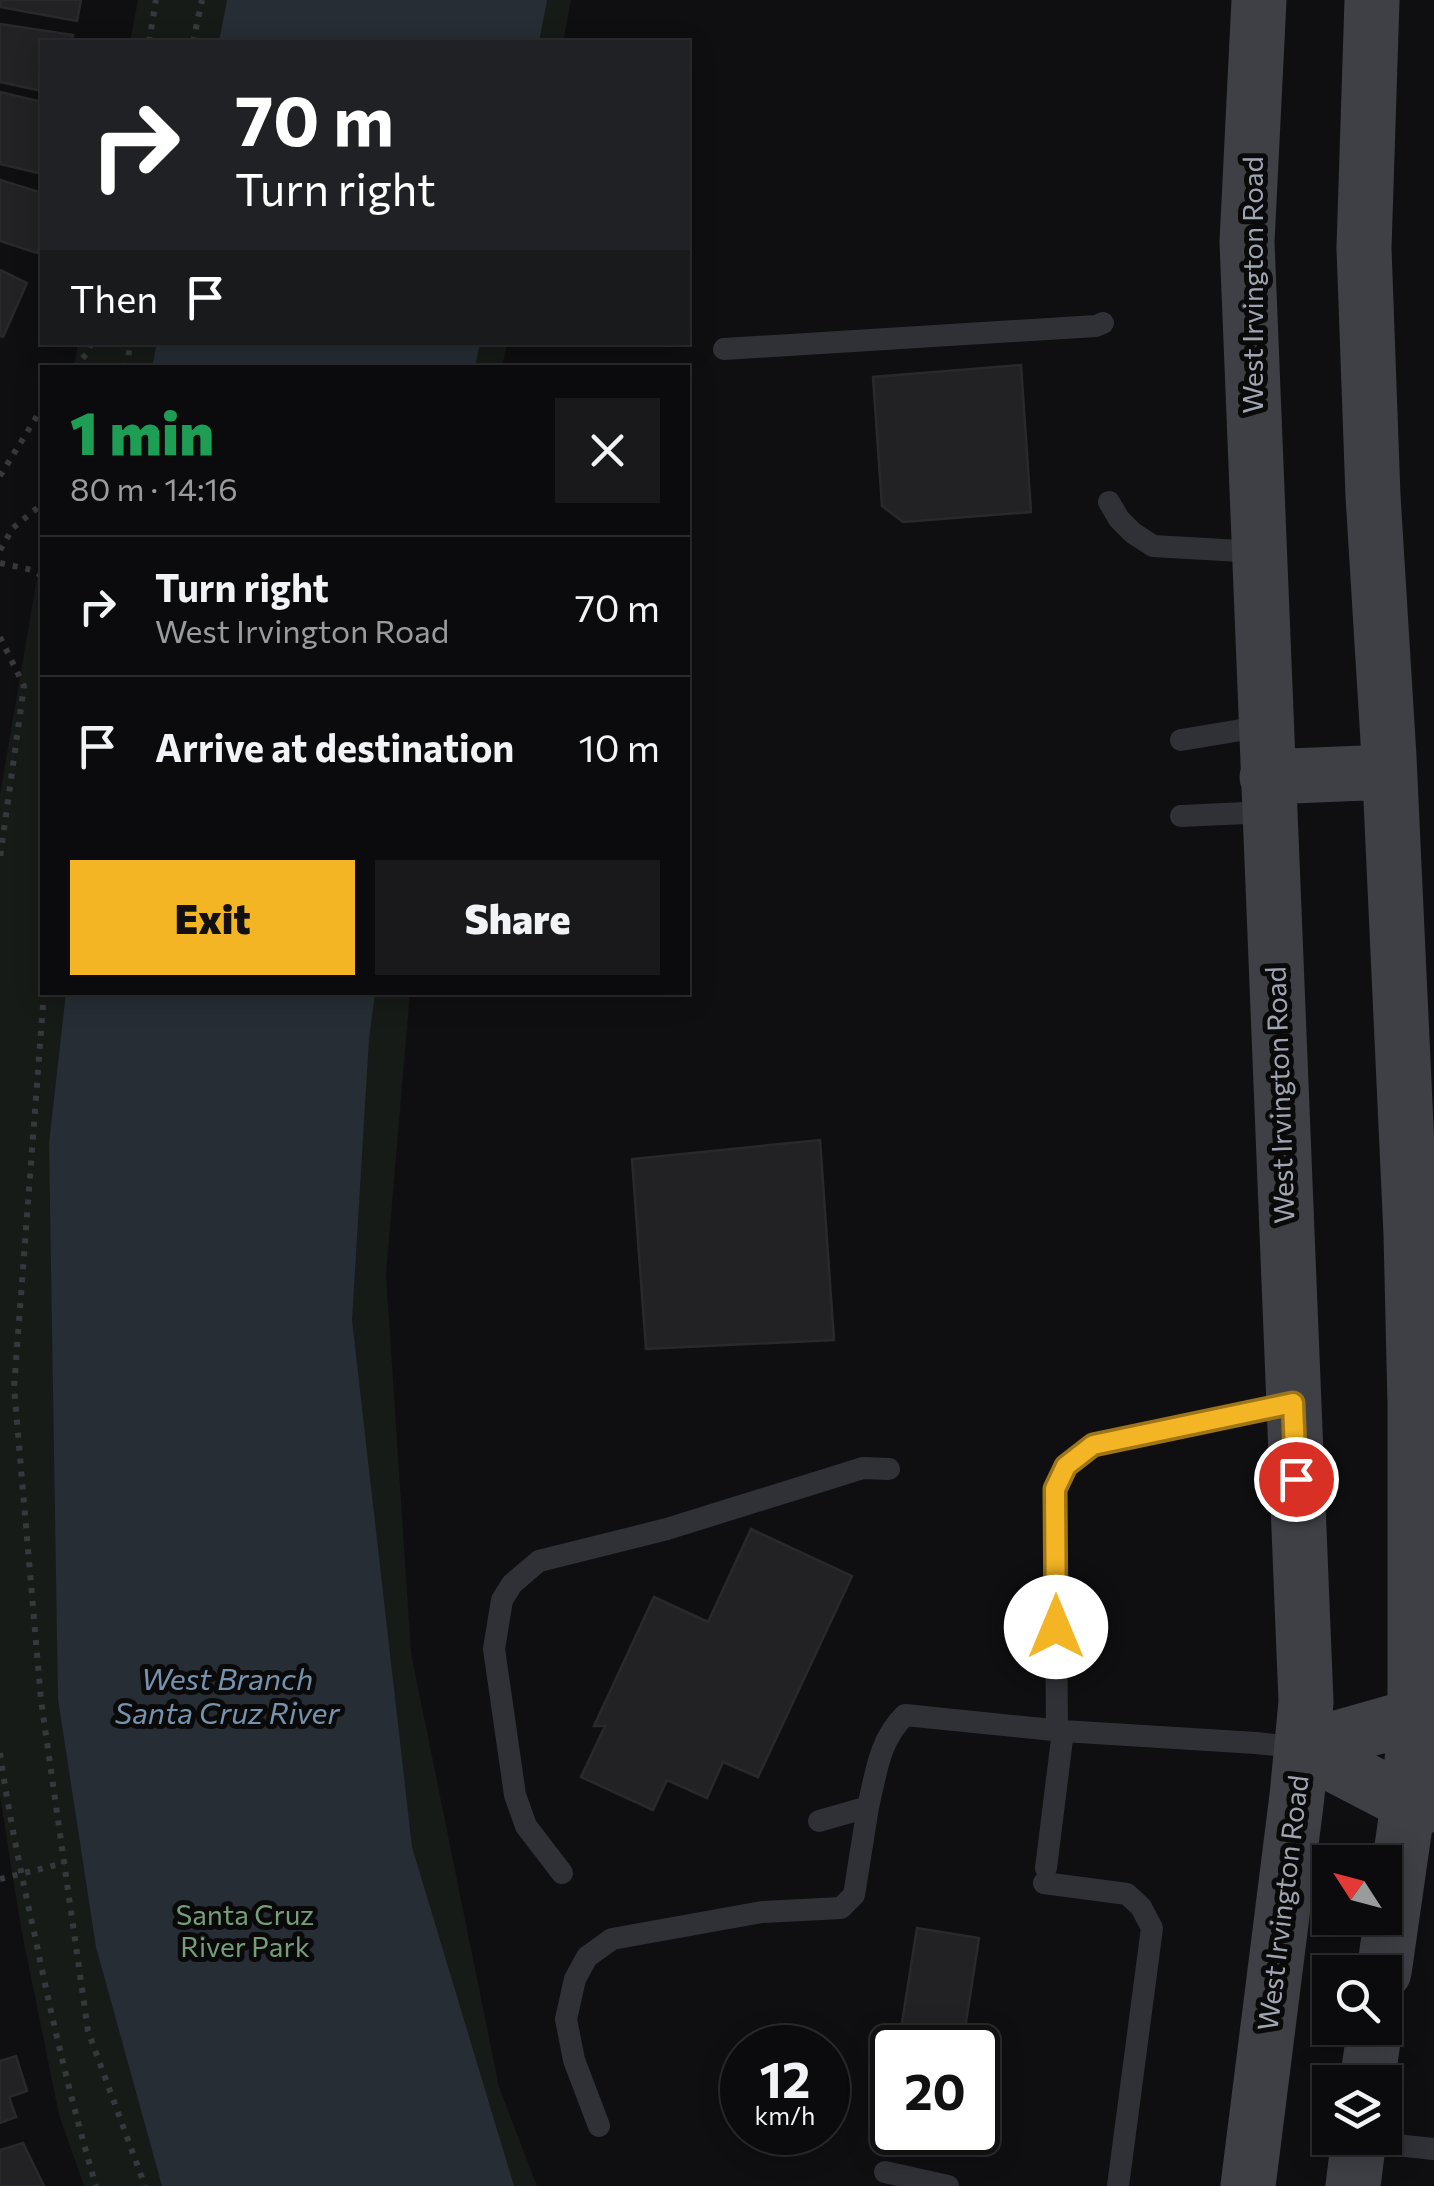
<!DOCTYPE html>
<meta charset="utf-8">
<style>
body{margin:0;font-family:Commissioner,sans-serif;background:#19191b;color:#f1f3f6;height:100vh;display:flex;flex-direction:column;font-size:38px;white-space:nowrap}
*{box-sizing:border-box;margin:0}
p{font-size:32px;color:#9a9b9d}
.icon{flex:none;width:55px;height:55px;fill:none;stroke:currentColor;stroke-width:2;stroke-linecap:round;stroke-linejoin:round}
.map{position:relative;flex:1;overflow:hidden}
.panel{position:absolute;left:40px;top:365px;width:650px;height:630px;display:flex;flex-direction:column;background:#0b0b0d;border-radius:0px;box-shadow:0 5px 25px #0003,0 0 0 2px #2b2b2e}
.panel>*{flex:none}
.banner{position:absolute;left:40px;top:40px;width:650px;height:305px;border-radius:0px;box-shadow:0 5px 25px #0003,0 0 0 2px #2b2b2e;background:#202124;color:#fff;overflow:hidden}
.needle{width:65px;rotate:306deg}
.tools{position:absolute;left:1312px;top:1845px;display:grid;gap:20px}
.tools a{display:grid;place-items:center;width:90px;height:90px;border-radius:0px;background:#0b0b0d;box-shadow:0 5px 25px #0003,0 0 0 2px #2b2b2e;font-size:50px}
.speed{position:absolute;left:720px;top:2025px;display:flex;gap:20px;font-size:50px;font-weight:700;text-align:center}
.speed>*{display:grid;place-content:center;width:130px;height:130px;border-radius:50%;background:#0b0b0d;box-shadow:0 5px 25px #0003,0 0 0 2px #2b2b2e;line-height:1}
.speed small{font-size:25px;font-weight:400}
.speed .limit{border:5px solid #111;border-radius:15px;background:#fff;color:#111}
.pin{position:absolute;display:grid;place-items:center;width:85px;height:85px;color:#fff;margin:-42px;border:5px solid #fff;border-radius:50%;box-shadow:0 2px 10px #0007}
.me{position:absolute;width:110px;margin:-55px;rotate:0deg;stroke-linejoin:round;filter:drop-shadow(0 0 8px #0008)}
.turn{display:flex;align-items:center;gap:35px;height:210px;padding:0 30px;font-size:45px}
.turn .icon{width:130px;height:130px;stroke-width:2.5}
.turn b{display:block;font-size:70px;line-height:85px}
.then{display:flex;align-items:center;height:95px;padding:0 30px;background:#0003;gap:20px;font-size:38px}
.round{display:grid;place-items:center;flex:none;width:105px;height:105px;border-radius:0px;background:#19191b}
.overview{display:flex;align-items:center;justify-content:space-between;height:170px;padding:0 30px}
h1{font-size:60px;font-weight:800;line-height:75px;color:#1e9e55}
.cta{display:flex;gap:20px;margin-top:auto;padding:20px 30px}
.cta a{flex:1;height:115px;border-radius:0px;background:#f4b524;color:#111;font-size:40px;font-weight:800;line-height:115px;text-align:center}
.cta a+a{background:#19191b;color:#f1f3f6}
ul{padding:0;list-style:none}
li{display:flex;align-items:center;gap:30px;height:140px;padding:0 30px;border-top:2px solid #2b2b2e}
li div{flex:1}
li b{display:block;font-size:38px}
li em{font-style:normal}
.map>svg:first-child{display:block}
</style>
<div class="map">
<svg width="1434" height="2186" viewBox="0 0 1434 2186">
<rect width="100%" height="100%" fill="#0f0f11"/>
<path fill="#161b17" d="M138,0H571L563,42H130Z
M78,343H507L502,367L74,368Z
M42,548V992L410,993L386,1274L411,1653L499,2087L537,2186H84L59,2115L21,1928L0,1796V795Z"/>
<path fill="#262d34" d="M227,0H547L539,42H219Z
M157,343V342L480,343L475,367H152Z
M66,993H375L369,1039L352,1320L412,1847L514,2186H162L96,1947L58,1699L49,1143Z"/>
<path fill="#222225" stroke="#29292d" stroke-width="2.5" d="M0,0H81L77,21L0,7Z
M0,24L73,35L71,42H42V91L0,82Z
M0,92L42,102V174L0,164Z
M0,180L42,193V237L37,253L0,241Z
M0,270L27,283L3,337L0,336Z
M1021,365L1031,512L903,522L882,506L873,377Z
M820,1140L834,1340L646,1349L632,1159Z
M751,1529L852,1576L758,1777L723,1762L707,1798L667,1780L653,1810L581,1777L605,1726H594L654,1597L708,1622Z
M917,1928L979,1938L962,2048H898Z
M16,2056L27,2091L9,2097L16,2117L0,2123V2061Z
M23,2143L44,2186H0V2150Z"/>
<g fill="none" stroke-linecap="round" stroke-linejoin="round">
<path stroke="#36383d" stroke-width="6" stroke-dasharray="5 8" stroke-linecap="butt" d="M149,42L156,0
M193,42L202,0
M74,368L89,351L91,342
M126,368L131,342
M0,476L42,408
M0,550L13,528L42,504
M0,563L32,570L42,576
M0,637L24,686L0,858
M44,992L14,1387L41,1700L88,2031L145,2186
M0,1753C9,1816 22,1878 36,1941C53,2024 72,2105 96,2186
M0,1879L64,1863"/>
<path stroke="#303136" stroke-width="22" d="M724,349L1096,326L1103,323
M1109,502L1119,519L1133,533L1153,546L1258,552
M1181,740L1265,726
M1181,816L1268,812
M1057,1730L1055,1489L1066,1467L1093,1445L1293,1403
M819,1821L868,1807C876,1774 879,1740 905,1715L1063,1731L1256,1743L1302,1748
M1046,1868L1063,1731
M562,1873L526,1826L515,1795L494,1649L502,1600L512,1584L539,1561L667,1529L863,1468L889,1469
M1044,1883L1127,1894L1141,1907L1152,1928L1118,2186
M599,2126L574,2060L566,2019L575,1979L587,1957L612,1939L762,1912L841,1908L854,1895L868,1807
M1359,2141L1434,2149
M885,2172L948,2186"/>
<path stroke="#3e4046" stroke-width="55" d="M1372,0L1364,248L1373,496L1389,757L1411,1234L1415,1403V1716L1410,1791L1384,1972
M1267,777L1389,772
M1302,1748L1408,1803L1434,1805
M1302,1748L1415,1716L1434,1718
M1367,2082L1375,2028
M1248,2186L1297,1796L1306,1702L1247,242L1259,0
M1353,2186L1359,2138"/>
</g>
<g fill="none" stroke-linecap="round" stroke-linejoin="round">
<defs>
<path id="route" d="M1056,1627L1055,1489L1066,1466L1093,1445L1293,1403L1296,1479"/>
</defs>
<use href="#route" stroke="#9f7617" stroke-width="25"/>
<use href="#route" stroke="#f4b524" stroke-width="18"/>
</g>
<g text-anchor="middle" stroke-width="10" stroke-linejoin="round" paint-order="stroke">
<g font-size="28" fill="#a0a5b2" stroke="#0a0a0b">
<text transform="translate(1253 285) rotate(-90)" y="10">West Irvington Road</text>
<text transform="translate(1280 1095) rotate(-92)" y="10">West Irvington Road</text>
<text transform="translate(1283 1903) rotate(-83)" y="10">West Irvington Road</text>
</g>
<g font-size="28" fill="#769e7a" stroke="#0a0a0b">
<text x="245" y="1925">Santa Cruz<tspan x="245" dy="32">River Park</tspan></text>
</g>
<g font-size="30" font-style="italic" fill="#7592ae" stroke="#0a0a0b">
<text x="227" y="1690">West Branch<tspan x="227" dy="34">Santa Cruz River</tspan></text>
</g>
</g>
</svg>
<div class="tools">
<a><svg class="needle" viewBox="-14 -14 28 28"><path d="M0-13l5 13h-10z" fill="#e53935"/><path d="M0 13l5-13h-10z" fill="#9a9b9d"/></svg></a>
<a><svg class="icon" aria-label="search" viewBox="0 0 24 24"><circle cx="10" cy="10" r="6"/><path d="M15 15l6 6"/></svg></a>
<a><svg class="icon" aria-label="layers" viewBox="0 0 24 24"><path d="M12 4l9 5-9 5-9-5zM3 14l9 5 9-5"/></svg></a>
</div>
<div class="speed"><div>12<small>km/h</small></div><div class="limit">20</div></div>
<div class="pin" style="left:1296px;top:1479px;background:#d93025"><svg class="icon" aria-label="arrive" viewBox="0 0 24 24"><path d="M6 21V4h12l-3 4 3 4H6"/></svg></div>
<svg class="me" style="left:1056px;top:1627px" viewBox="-20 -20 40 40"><circle r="19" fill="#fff"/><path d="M0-13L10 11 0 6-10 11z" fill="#f4b524"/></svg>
<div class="banner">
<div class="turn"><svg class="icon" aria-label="right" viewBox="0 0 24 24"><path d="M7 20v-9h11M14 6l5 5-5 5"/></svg><div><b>70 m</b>Turn right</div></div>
<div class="then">Then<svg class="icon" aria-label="arrive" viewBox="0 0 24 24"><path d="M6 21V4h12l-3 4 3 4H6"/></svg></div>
</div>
<section class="panel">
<div class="overview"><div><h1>1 min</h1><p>80 m · 14:16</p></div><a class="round"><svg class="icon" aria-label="close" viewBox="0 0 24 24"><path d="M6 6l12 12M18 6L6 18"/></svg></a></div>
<ul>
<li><svg class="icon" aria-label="right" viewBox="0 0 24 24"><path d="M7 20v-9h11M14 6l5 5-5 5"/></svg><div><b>Turn right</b><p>West Irvington Road</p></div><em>70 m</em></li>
<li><svg class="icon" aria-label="arrive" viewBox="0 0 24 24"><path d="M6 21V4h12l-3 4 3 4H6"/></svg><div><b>Arrive at destination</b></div><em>10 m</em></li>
</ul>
<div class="cta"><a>Exit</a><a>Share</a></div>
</section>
</div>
